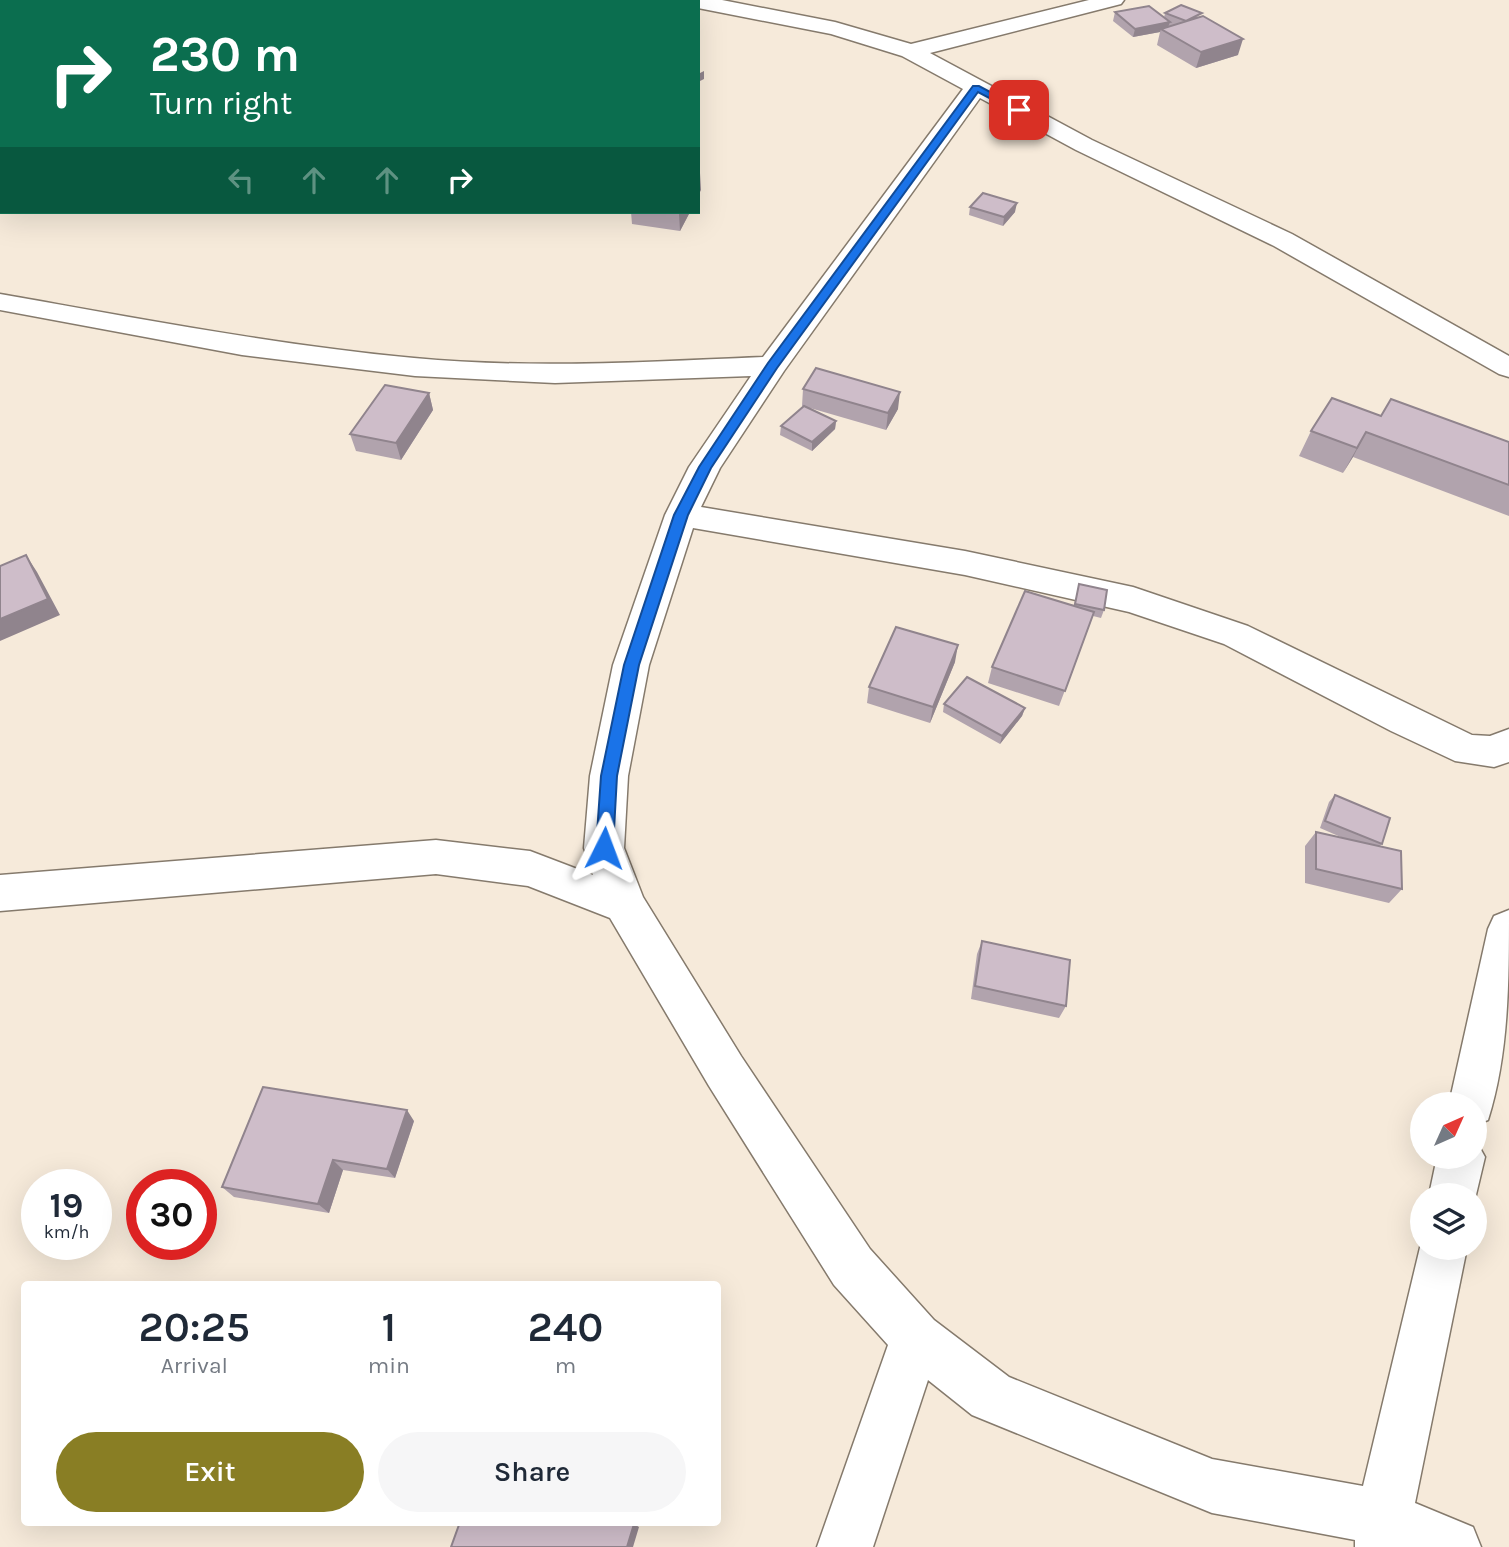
<!DOCTYPE html>
<style>
body{margin:0;font-family:Karla,sans-serif;background:#f6f6f7;color:#1f2937;height:100vh;display:flex;flex-direction:column;font-size:26px;white-space:nowrap}
*{box-sizing:border-box;margin:0}
p{font-size:23px;color:#747a83}
.icon{flex:none;width:38px;height:38px;fill:none;stroke:currentColor;stroke-width:2;stroke-linecap:round;stroke-linejoin:round}
.map{position:relative;flex:1;overflow:hidden}
.details{position:absolute;left:21px;top:1281px;width:700px;height:245px;display:flex;flex-direction:column;background:#fff;border-radius:7px;box-shadow:0 7px 28px #0002}
.details>*{flex:none}
.guide{position:absolute;left:0px;top:0px;width:700px;height:214px;box-shadow:0 7px 28px #0002;background:#0b6e4f;color:#fff;overflow:hidden}
.needle{width:46px;rotate:45deg}
.controls{position:absolute;left:1410px;top:1092px;display:grid;gap:14px}
.controls a{display:grid;place-items:center;width:77px;height:77px;border-radius:50%;background:#fff;box-shadow:0 7px 28px #0002;font-size:35px}
.speed{position:absolute;left:21px;top:1169px;display:flex;gap:14px;font-size:35px;font-weight:700;text-align:center}
.speed>*{display:grid;place-content:center;width:91px;height:91px;border-radius:50%;background:#fff;box-shadow:0 7px 28px #0002;line-height:1}
.speed small{font-size:18px;font-weight:400}
.speed .limit{border:10px solid #d22;background:#fff;color:#111}
.pin{position:absolute;display:grid;place-items:center;width:60px;height:60px;color:#fff;margin:-30px;border-radius:14px;box-shadow:0 4px 10px #0006}
.me{position:absolute;width:77px;margin:-38px;rotate:3deg;stroke-linejoin:round;filter:drop-shadow(0 0 5px #0008)}
.turn{display:flex;align-items:center;gap:24px;height:147px;padding:0 35px;font-size:32px}
.turn .icon{width:91px;height:91px;stroke-width:2.5}
.turn b{display:block;font-size:49px;line-height:60px}
.lanes{display:flex;align-items:center;height:66px;padding:0 35px;background:#0003;justify-content:center;gap:35px;direction:ltr}
.lanes .off{opacity:.35}
.eta{display:flex;justify-content:space-evenly;align-items:center;height:119px;text-align:center}
.eta b{font-size:42px;font-weight:600;line-height:49px}
.cta{display:flex;gap:14px;margin-top:auto;padding:14px 35px}
.cta a{flex:1;height:80px;border-radius:42px;background:#897e24;color:#fff;font-size:28px;font-weight:600;line-height:80px;text-align:center}
.cta a+a{background:#f6f6f7;color:#1f2937}
.map>svg:first-child{display:block}
</style>
<div class="map">
<svg width="1509" height="1547" viewBox="0 0 1509 1547">
<rect width="100%" height="100%" fill="#f6eada"/>
<g fill="none" stroke-linecap="round" stroke-linejoin="round">
<defs>
<path id="street" d="M680,0H722L835,22L911,44L1089,0H1124L1121,4L930,53L1092,140L1292,234L1509,356V377L1499,374L1274,246L1076,150L980,98L784,371L720,468L701,507L965,551L1133,587L1248,626L1472,735L1490,736L1509,729V762L1494,767L1455,761L1391,731L1224,644L1129,612L965,575L693,528L649,665L628,776L624,848L643,897L741,1056L870,1249L934,1320L1009,1377L1212,1459L1363,1486L1423,1235V1248H1467L1415,1503L1473,1527L1481,1547H1355V1540L1212,1513L972,1415L928,1380L873,1547H817L888,1345L834,1285L709,1086L610,918L528,886L436,874L0,911V875L436,840L530,851L593,875L584,848L590,776L613,665L665,515L689,467L751,376L555,383L415,376L242,355L0,310V294C137,318 275,345 414,358C530,369 647,362 763,357L963,89L902,56L831,34L698,8V2Z
M1509,910C1509,980 1509,1054 1488,1120L1475,1125V1104H1449L1488,929L1494,916Z
M1475,1139L1485,1157L1475,1199V1195H1429L1437,1157H1475Z"/>
</defs>
<use href="#street" stroke="#857a6c" stroke-width="3"/>
<use href="#street" fill="#fff" fill-rule="evenodd"/>
</g>
<path fill="#b1a3ad" d="M1115,12L1164,18L1165,13L1201,17L1238,55L1196,68L1157,45L1160,32L1133,37L1113,21Z
M2,75V132L0,131V76Z
M970,207L1015,212L1003,226L969,215Z
M631,212H690L680,231L632,224Z
M803,389L898,409L886,430L810,408L836,421L835,429L812,451L780,435L781,426L804,406H802Z
M429,393L433,410L401,460L356,451L350,434Z
M1381,416L1509,442V516L1353,457L1343,473L1299,456L1311,431Z
M1079,584L1104,610L1101,618L1093,616L1059,706L988,683L992,667L1074,606Z
M955,662L930,723L867,703L869,687Z
M944,704L1025,708L1022,716L1000,744L943,712Z
M1335,795L1382,844L1380,846L1402,889L1389,903L1305,883V846L1316,832L1343,838L1320,828L1329,802Z
M982,941L1066,1006L1059,1018L971,999L977,954Z
M414,1121L395,1178L343,1170L329,1213L234,1197L222,1187Z"/>
<path fill="#90848d" d="M1170,22L1167,30L1161,29L1160,32L1133,37L1135,29Z
M1243,39L1238,55L1196,68L1201,52Z
M704,71V79L698,82V74Z
M700,173L701,190L698,196V177Z
M1017,203L1015,212L1003,226L1004,217Z
M680,212H690L680,231L679,214Z
M900,392L898,409L886,430L888,413Z
M429,393L433,410L401,460L396,443Z
M836,421L835,429L812,451V442Z
M1366,432L1353,457L1343,473L1357,448Z
M26,555L37,572L60,615L0,641V619Z
M958,645L955,662L930,723L933,707Z
M1025,708L1022,716L1000,744L1002,736Z
M407,1110L414,1121L395,1178L387,1169Z
M333,1160L343,1170L329,1213L318,1204Z
M634,1524L639,1527L633,1547H627Z"/>
<path fill="#cebdc9" stroke="#90848d" stroke-width="2" d="M659,0H687L698,1L658,2Z
M1181,5L1202,13L1186,21L1165,13Z
M1149,6L1170,22L1135,29L1115,12Z
M1203,16L1243,39L1201,52L1161,29Z
M2,75V116H0V76Z
M983,193L1017,203L1004,217L970,207Z
M816,368L900,392L888,413L803,389Z
M385,385L429,393L396,443L350,434Z
M1332,398L1381,416L1391,399L1509,442V485L1366,432L1357,448L1311,431Z
M804,406L836,421L812,442L781,426Z
M26,555L48,599L0,619V566Z
M1079,584L1107,590L1104,610L1075,604Z
M1025,591L1094,612L1065,691L992,667Z
M896,627L958,645L933,707L869,687Z
M967,677L1025,708L1002,736L944,704Z
M1335,795L1390,818L1382,844L1325,821Z
M1316,832L1401,851L1402,889L1316,869Z
M982,941L1070,960L1066,1006L975,986Z
M263,1087L407,1110L387,1169L333,1160L318,1204L222,1187Z
M460,1522H628L634,1524L627,1547H451Z"/>
<path fill="#1a73e8" stroke="#114b97" stroke-width="2" d="M973,86H979L1024,110L1016,112L978,92L777,368L711,468L688,515L639,665L617,776L613,848L604,855L599,853L596,848L601,776L624,665L674,515L699,467L768,363Z"/>
</svg>
<div class="controls">
<a><svg class="needle" viewBox="-14 -14 28 28"><path d="M0-13l5 13h-10z" fill="#e53935"/><path d="M0 13l5-13h-10z" fill="#747a83"/></svg></a>
<a><svg class="icon" aria-label="layers" viewBox="0 0 24 24"><path d="M12 4l9 5-9 5-9-5zM3 14l9 5 9-5"/></svg></a>
</div>
<div class="speed"><div>19<small>km/h</small></div><div class="limit">30</div></div>
<div class="pin" style="left:1019px;top:110px;background:#d93025"><svg class="icon" aria-label="arrive" viewBox="0 0 24 24"><path d="M6 21V4h12l-3 4 3 4H6"/></svg></div>
<svg class="me" style="left:604px;top:848px" viewBox="-20 -20 40 40"><path d="M0-17L14 15 0 8-14 15z" fill="#1a73e8" stroke="#fff" stroke-width="4"/></svg>
<div class="guide">
<div class="turn"><svg class="icon" aria-label="right" viewBox="0 0 24 24"><path d="M7 20v-9h11M14 6l5 5-5 5"/></svg><div><b>230 m</b>Turn right</div></div>
<div class="lanes"><svg class="icon off" aria-label="left" viewBox="0 0 24 24"><path d="M17 20v-9H6M10 6l-5 5 5 5"/></svg><svg class="icon off" aria-label="ahead" viewBox="0 0 24 24"><path d="M12 20V5M6 11l6-6 6 6"/></svg><svg class="icon off" aria-label="ahead" viewBox="0 0 24 24"><path d="M12 20V5M6 11l6-6 6 6"/></svg><svg class="icon" aria-label="right" viewBox="0 0 24 24"><path d="M7 20v-9h11M14 6l5 5-5 5"/></svg></div>
</div>
<section class="details">
<div class="eta">
<div><b>20:25</b><p>Arrival</p></div>
<div><b>1</b><p>min</p></div>
<div><b>240</b><p>m</p></div>
</div>
<div class="cta"><a>Exit</a><a>Share</a></div>
</section>
</div>
